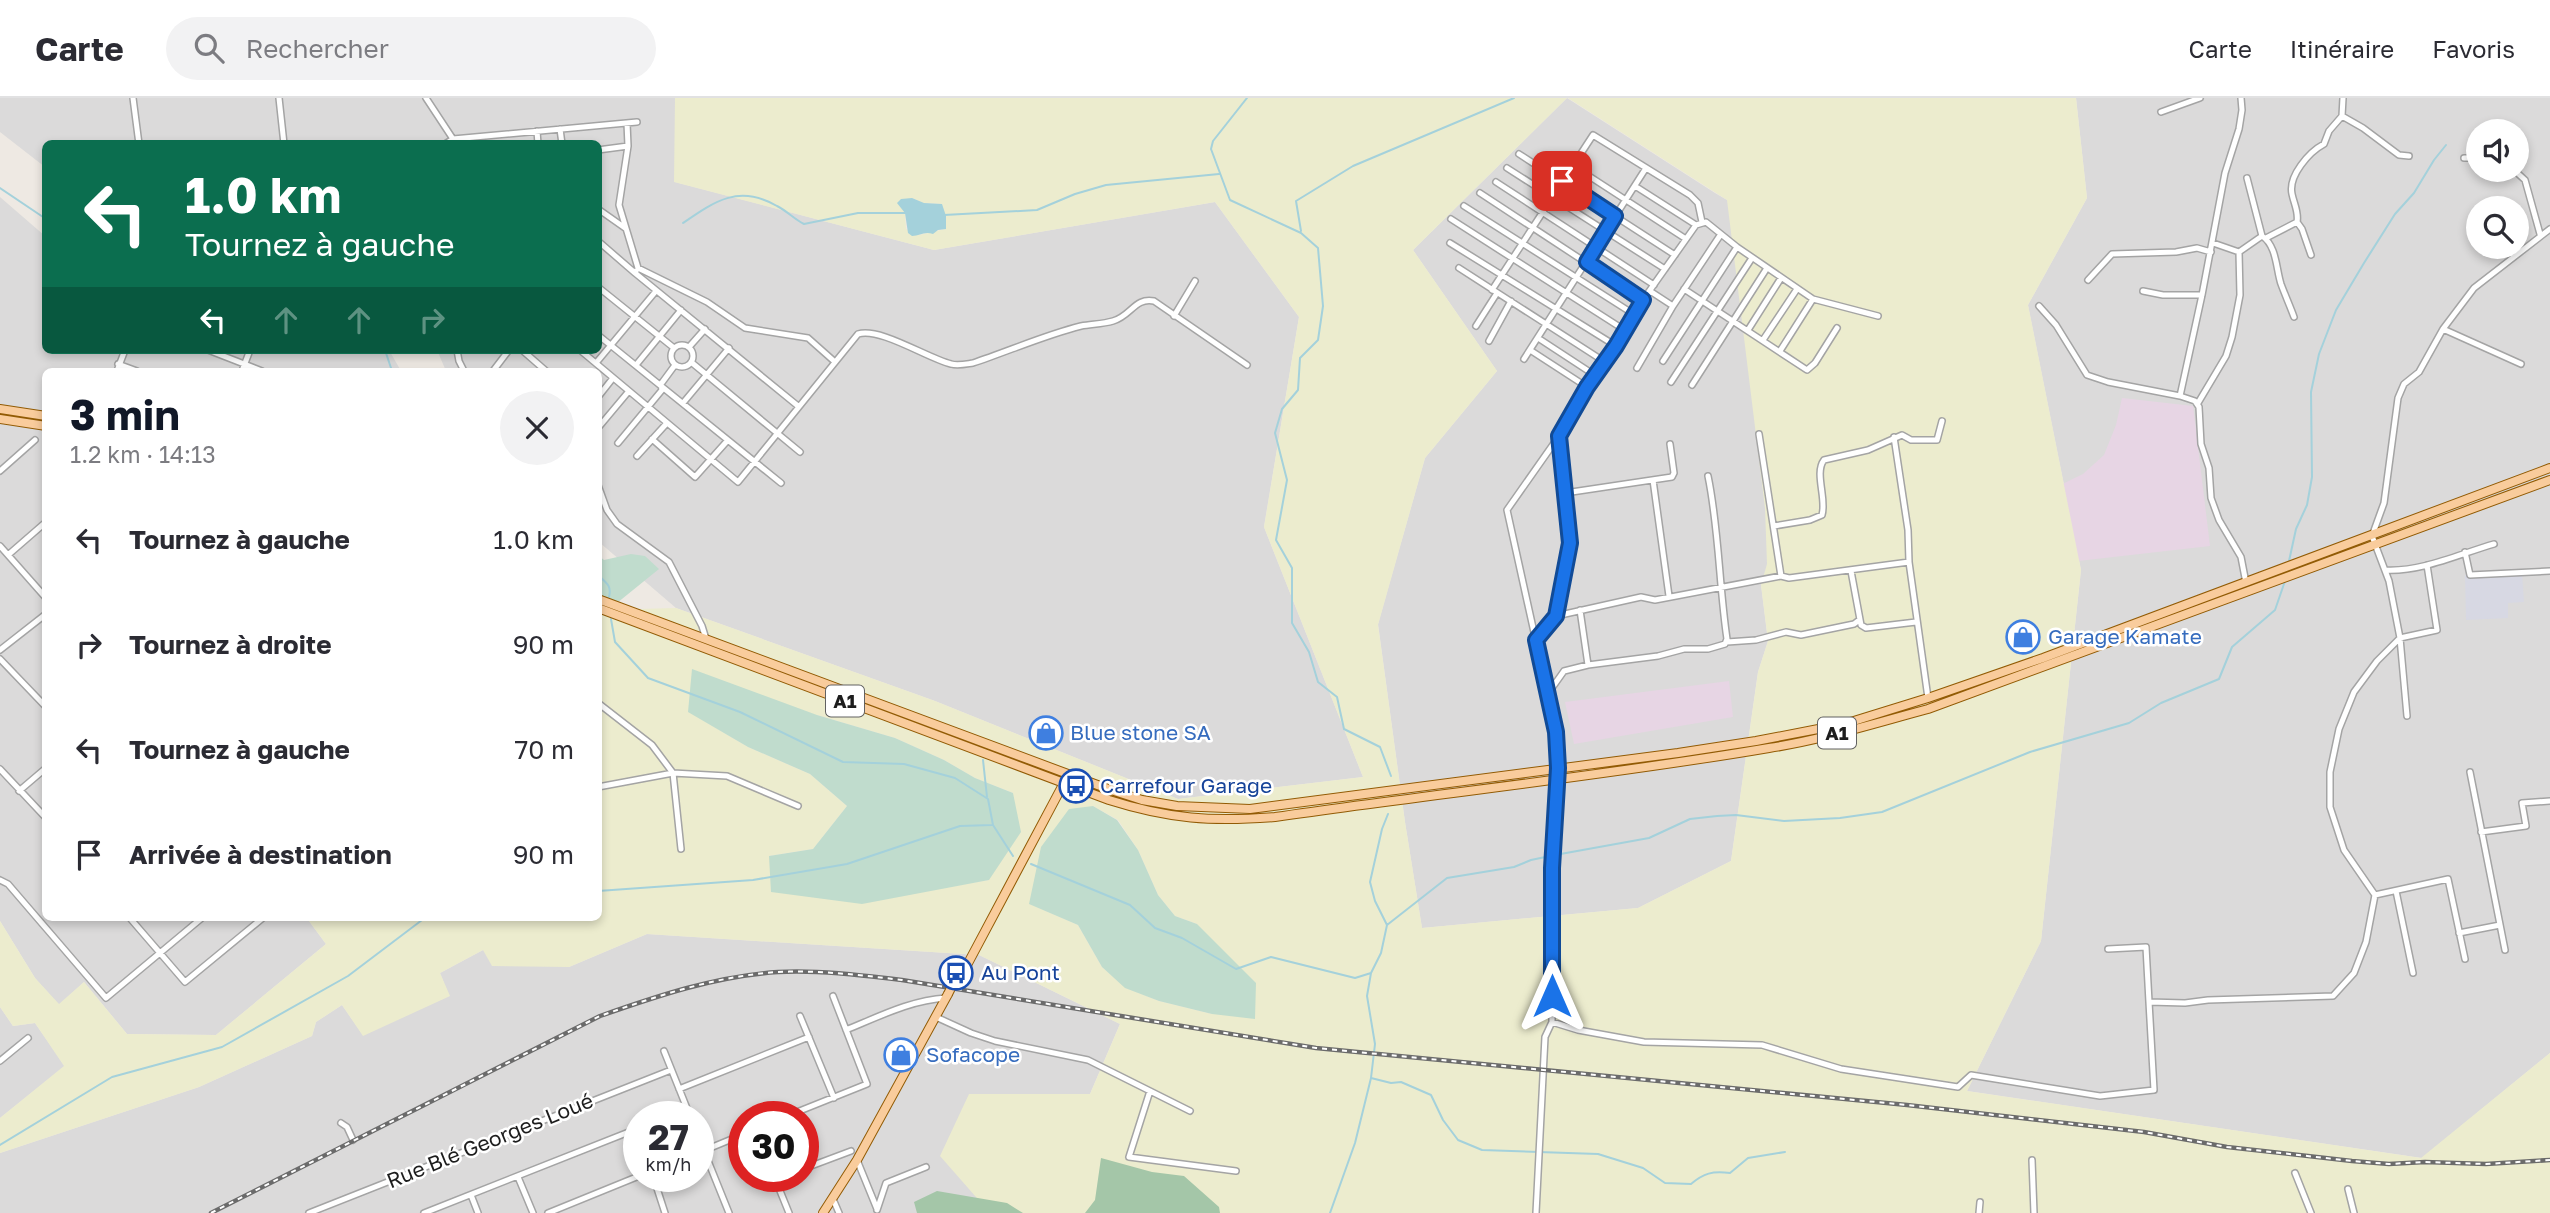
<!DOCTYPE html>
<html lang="fr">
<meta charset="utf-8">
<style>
body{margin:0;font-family:"Golos Text",sans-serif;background:#f2f2f3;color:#2b2b33;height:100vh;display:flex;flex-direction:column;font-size:26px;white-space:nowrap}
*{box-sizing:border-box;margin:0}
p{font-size:23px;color:#7c7c81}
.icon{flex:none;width:38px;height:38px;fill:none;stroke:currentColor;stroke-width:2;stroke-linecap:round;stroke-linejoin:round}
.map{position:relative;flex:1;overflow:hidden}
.drawer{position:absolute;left:42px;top:270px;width:560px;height:553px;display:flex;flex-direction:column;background:#fff;border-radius:10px;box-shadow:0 4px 10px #0003}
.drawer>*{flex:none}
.hud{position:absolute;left:42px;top:42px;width:560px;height:214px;border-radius:10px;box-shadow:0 4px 10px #0003;background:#0b6e4f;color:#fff;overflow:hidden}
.tools{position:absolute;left:2466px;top:21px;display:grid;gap:14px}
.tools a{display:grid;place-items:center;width:63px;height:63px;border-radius:50%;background:#fff;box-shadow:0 4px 10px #0003;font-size:35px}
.speed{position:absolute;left:623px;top:1003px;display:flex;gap:14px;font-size:35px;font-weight:700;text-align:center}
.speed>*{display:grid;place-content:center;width:91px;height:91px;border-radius:50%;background:#fff;box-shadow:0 4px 10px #0003;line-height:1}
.speed small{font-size:18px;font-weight:400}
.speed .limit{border:10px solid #d22;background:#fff;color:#111}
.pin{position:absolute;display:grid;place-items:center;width:60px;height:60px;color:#fff;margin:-30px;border-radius:14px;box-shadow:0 4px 10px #0006}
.me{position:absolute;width:77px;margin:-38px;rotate:0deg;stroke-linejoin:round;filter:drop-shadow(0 0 5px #0008)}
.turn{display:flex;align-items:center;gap:24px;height:147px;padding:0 28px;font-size:32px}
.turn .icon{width:91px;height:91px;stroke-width:2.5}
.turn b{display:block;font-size:49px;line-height:60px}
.lanes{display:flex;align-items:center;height:66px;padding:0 28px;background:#0003;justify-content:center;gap:35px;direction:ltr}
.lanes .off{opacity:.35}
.round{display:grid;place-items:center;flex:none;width:74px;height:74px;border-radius:37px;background:#f2f2f3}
.summary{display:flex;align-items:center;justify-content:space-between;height:119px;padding:0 28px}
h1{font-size:42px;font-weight:700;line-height:52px;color:#111827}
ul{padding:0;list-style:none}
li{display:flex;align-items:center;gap:21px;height:105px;padding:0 28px}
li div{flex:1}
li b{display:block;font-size:26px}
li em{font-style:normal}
header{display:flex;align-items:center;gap:42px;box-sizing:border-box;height:98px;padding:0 35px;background:#fff;border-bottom:2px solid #e1e1e2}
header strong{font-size:33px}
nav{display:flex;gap:38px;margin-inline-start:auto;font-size:24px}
.search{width:490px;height:63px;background:#f2f2f3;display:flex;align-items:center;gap:18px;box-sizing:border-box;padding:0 24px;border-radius:38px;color:#7c7c81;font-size:26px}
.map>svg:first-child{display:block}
</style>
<header>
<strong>Carte</strong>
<div class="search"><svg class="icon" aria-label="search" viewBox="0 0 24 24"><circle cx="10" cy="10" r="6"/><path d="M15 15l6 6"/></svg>Rechercher</div>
<nav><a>Carte</a><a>Itinéraire</a><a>Favoris</a></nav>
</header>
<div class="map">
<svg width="2550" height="1115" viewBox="0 0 2550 1115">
<rect width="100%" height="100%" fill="#eee9e3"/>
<path fill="#dbdada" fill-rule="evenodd" d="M0,0H675V84L934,152L1215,104L1299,219L1264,429L1363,679L1178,701L935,603L676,510L599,444L598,273H446L437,252H598V46H46L45,69L0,34Z
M1567,0L1715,95L1909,207L1761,487L1768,543L1758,574L1731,763L1638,810L1422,830L1405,724L1378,526L1425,360L1497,273L1413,152Z
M2076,0H2550V955L2422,1060L1967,993L2041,843L2081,472L2028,207L2087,100ZM2478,33H2516V72H2478ZM2478,110H2516V149H2478Z
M0,99L45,138L46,252H389L401,273H46V819H306L326,846L216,937L127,936L84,884L59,907L35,880L0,823Z
M647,836L979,857L1120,926L1090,996H969L990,1115H0V1055L199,989L312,938L316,924L342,907L363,937L449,898L440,875L483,852L569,869ZM639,1018H698V1078H639ZM744,1018H803V1078H744Z
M0,909L13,928L35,925L65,968L0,1020Z"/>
<path fill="#e7d5e4" d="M2122,300L2193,308L2210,448L1982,474L2048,393L2083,376L2104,357L2116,327Z
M1729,583L1733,619L1574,646L1565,604Z"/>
<path fill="#ececce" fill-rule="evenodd" d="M675,0H1567L1413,152L1497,273L1425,360L1378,527L1405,724L1422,830L1638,810L1731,763L1758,574L1768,543L1761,487L1767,466L1765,410L1727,102L1568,0H2076L2087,100L2028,207L2081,472L2041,843L1967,993L2421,1060L2550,955V1115H990L940,1058L969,996H1090L1120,926L979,857L647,836L569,869L492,868L483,852L440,875L450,898L363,938L342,907L316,924L312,938L199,989L0,1055V1020L64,968L35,925L13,928L0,909V823L35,880L59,906L84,884L127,936L216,937L326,846L306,819H598L599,512L676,510L935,603L1178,701L1363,679L1264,429L1299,219L1215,104L934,152L674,84ZM912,100L923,105L942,106L945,131L919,137L906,131L905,115ZM689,614L817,617L895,640L944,662L975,680L1013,695L989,782L935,791L769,758L813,751L847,708L810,676L748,649ZM1093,708L1118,722L1138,752L1158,797L1175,818L1197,826L1212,916L1159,903L1126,890L1102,869L1078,827L1030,806Z"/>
<path fill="#c0dccd" d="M631,456L645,458L659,471L617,505L599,497L598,457L604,462Z
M692,571L817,617L895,640L944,662L975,680L1013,695L1021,734L989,782L862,806L771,794L769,758L813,751L847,708L810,676L748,649L688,614Z
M1093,708L1117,722L1138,752L1158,797L1175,818L1197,826L1256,885L1255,921L1212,916L1159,903L1125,890L1102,869L1078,827L1029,806L1041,749L1069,711Z"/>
<path fill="#a4c6a8" d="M1101,1060L1152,1074L1184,1078L1219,1109L1220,1115H1085L1095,1102Z
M937,1093L1007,1105L1023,1115H917L914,1104Z"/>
<path fill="#d7d8e3" d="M2522,475L2524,504L2508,505V520L2466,522L2465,477Z"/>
<path fill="#a4d1db" d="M912,100L924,105L942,106L946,118V131L938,132L933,136C924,133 920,138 912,138L908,135L905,115L897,105L901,101Z"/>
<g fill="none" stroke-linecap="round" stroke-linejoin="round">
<path stroke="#a4d1db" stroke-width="2" d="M1247,0L1213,43L1211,51L1230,102L1301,135L1318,150L1323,208L1318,242L1300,260L1298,292L1282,311L1275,335L1287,382L1276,442L1292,470V525L1309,554L1318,584L1337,599L1344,631L1380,649L1391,678
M0,90L46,121
M944,117L1037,112L1075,96L1106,87L1219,76
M683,125C715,103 739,86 777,108C787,113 794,121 804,126L858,115H907
M1301,133L1296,103L1353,68L1514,0
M385,252L392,273
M2289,463L2296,431L2307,407L2312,379L2311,294L2319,256L2336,212L2364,165L2395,116L2414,95L2434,62L2446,47
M598,477C606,485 612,487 609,499
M611,521L615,544L648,580L740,614L843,664L904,666L955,680L988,701L993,727L1013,758
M983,662L987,699
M1555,757L1649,740L1690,721L1717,718L1736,717L1784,723L1840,720L1882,714L2030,654L2129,625L2161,605L2219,581L2232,549L2275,512L2285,483
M1031,766L1130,807L1155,830L1182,840L1236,871L1271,859L1355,880L1371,875
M598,793L753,782L847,766L960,728L992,727
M1387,827L1447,780L1514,769L1531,762L1550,758
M1371,980L1391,985L1401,984L1431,997L1443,1022L1458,1042L1482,1052L1598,1056L1643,1070L1665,1085L1691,1086C1704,1075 1712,1073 1730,1075L1748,1060L1785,1054
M0,1047L112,979L222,949L348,878L426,819
M1330,1115L1355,1045L1371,980L1375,946L1367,898L1371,875L1381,855L1387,827L1375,803L1370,784L1382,731L1388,716"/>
<defs>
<path id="street" d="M133,0L139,46
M279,0L284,46
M426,0L453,41V46
M2241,0L2242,12L2239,31L2225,75L2202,197L2180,298L2195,303L2199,309L2201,346L2209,370L2211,400L2219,422L2241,459L2246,485
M2161,14L2200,0
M2342,18L2363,30L2399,57L2409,58
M627,25L628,48L619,107L638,170L707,204L745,230L808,240L835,264
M560,31L562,46
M537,33L538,46
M445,46L453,41L637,24
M598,52L628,48
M1519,56L1675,157
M2464,60H2478
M1572,67L1686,141
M1507,70L1665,171
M2514,72L2525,82L2540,136
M2247,80L2262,138C2277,148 2276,171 2281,186C2285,197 2290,208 2294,219
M1496,84L1654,187
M1635,88L1696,127
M1480,95L1643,202
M1464,108L1635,217
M598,111L625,130
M1451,121L1626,233
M2297,124L2302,131L2311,157
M2266,140L2297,124C2299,114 2294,106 2292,96C2288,78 2309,54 2324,46L2329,33L2342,18L2343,0
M598,143L635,175L636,173
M1450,145L1616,248
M2239,154L2262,138
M1459,170L1605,264
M635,175L798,308
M2088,182L2112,156L2176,154L2197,150L2211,154
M598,189L674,250
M1684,191L1807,272L1815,265L1837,230
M1492,192L1593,37L1690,97L1698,105L1702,124
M1650,193L1673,208L1721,136
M2143,193L2163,197H2202
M2039,208L2056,227L2087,277L2108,284L2180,298
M1174,218L1195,183
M1476,228L1497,195
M2443,231L2521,266
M1748,232L1781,180
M598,237L781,385
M1538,240L1596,278
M1763,242L1797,191
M1489,243L1511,203
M671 258a11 11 0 1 1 22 0a11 11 0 1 1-22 0Z
M689,249L705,231
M208,252L262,273
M457,252L459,263L464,273
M522,252L546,273
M580,252L738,384L858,236C880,229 927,260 951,266C958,268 966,266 973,265C1009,253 1045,237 1081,228C1092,226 1103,226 1113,223C1131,218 1135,199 1154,203L1247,267
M1530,252L1587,289
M1780,253L1813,201
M1524,261L1646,70
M1663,263L1737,149
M691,264L800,354
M596,265L656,193
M118,266L137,273
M636,267L681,212
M1637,270L1673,208
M117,273L125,252
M242,273L250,252
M493,273L509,252
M1671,284L1752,160
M1692,287L1767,170
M598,299L613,280
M683,305L729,250
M2198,305L2226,258L2232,239L2240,197L2239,154L2213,145
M598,330L629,293
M1759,336L1781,478
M1894,339L1908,432L1909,464L1928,600
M652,341L695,379L728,342
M618,345L662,292L661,286L675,267
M637,358L667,325
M0,373L35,342
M1653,382L1669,498
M598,387L607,412L617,426L669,464L702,528L706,541
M1565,395L1672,379L1674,375L1670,346
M1774,428L1810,422L1822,417C1827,401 1814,375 1824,362L1868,352L1902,337L1911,342H1937L1942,323
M0,448L46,500
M2465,454L2470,477L2550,473
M8,457L46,424
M2385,472C2422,474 2459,456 2494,446
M1851,473L1861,527L1866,530L1916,524
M1580,512L1588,567
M1556,518L1641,499L1655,502L1781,478L1789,480L1909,464
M1536,542L1556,518L1570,445L1559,338
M1727,544L1756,542L1786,534L1801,537L1854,526L1858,523
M0,552L46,516
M0,561L46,609
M1547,597L1564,573L1588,567L1658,558L1684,551H1708L1725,546L1727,541C1719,487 1719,431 1708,378
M598,605L652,647L673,675L681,751
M2407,618L2400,540L2389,483L2372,438L2384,405L2398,300L2404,286L2419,274L2443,231L2474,190L2550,131
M0,671L46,720
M2470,674L2505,852
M598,689L673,675L727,678L798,708
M19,693L46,670
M2481,734L2526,728L2522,705L2550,703
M0,782L8,786L106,900L203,819
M2396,793L2413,875
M2375,797L2448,781L2465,861
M129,819L185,884L264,819
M2459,835L2500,827
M2108,851L2146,849L2149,904
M800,918L834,1000
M936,919L971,935L995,943L1088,962L1190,1013
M1552,924L1578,932L1644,944L1762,947L1841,971L1958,989L1971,977L2100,998L2154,992L2149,904L2185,905L2208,902L2333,898L2354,875L2366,844L2375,797L2344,752L2330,709V674L2339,631L2354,594L2377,563L2400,540L2437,532L2427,467
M846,932C878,919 911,902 946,900
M664,953L690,1018
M0,963L28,940
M679,991L809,939
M1150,993L1129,1059L1236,1073
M667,1018L687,1011
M787,1018L867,986L833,898
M341,1025L347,1029L353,1042
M698,1038L729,1115
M698,1055L744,1036
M857,1062L877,1111
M2032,1062L2034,1115
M803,1071L851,1053
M2295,1075L2311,1115
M653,1078L665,1115
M774,1078L789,1115
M518,1079L533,1115
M776,1082L786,1078
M2348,1091L2354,1115
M471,1097L478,1115
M833,1101L839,1115
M877,1112L886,1085L926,1069
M309,1115L671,972
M424,1115L639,1030
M548,1115L639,1078
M1536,1115L1545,939L1552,924V770L1558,670L1556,634L1507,412L1559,338L1587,289L1616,248L1643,202L1696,127L1706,124L1737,149L1813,201L1878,218
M1979,1115L1980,1104"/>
<path id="primary" d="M0,311L46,318
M0,321L46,328
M598,501L1111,692L1142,702L1177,708L1250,711L1678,655L1756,643L1844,626L1928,600L2043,560L2550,370
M598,510L1109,702C1169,721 1212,724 1275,719C1439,695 1605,678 1769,650C1822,642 1876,625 1928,611L2550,382
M954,884L966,869L1066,681
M823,1115L857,1062L948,896"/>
</defs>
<use href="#street" stroke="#a4a4a4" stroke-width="8"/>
<use href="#primary" stroke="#925b04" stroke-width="10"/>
<use href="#street" stroke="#fff" stroke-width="5"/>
<use href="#primary" stroke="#f9cc9c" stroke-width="8"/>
<defs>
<path id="rail" d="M211,1115L600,918C657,898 716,878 778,874C819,872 860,877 902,882L1316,950L1907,1007L2144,1034L2227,1049L2352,1063L2389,1066L2425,1064L2486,1066L2550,1062"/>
</defs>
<use href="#rail" stroke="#6b6b6b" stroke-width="4.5"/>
<use href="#rail" stroke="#fff" stroke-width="2" stroke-dasharray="5" stroke-linecap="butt"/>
<defs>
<path id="primary-bridge" d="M948,896L954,884"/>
</defs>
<use href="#primary-bridge" stroke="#925b04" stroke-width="10" stroke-linecap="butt"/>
<use href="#primary-bridge" stroke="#f9cc9c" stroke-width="8"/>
</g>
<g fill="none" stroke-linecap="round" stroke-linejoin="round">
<defs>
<path id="route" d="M1552,898V770L1558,670L1556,634L1536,542L1556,518L1570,445L1559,338L1587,289L1616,248L1643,202L1587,164L1615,118L1562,83"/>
</defs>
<use href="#route" stroke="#114b97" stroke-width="18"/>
<use href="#route" stroke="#1a73e8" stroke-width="12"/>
</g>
<defs>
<symbol id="shop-ring" viewBox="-11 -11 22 22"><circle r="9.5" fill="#fff" stroke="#3f7fe0" stroke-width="1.5"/><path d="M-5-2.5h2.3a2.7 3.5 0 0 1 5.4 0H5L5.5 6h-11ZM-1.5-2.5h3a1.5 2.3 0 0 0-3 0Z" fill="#3f7fe0"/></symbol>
<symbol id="bus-ring" viewBox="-11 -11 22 22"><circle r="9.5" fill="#fff" stroke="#1a4fb4" stroke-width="1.5"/><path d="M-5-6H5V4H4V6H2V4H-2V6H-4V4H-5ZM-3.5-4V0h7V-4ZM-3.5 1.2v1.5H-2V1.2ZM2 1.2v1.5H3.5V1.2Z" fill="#1a4fb4"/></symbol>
</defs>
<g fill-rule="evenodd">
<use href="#shop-ring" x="2004" y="520" width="38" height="38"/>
<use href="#shop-ring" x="1027" y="616" width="38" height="38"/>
<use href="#bus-ring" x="1057" y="669" width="38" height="38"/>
<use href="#bus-ring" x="937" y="856" width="38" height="38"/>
<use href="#shop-ring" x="882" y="938" width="38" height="38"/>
</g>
<g text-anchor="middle" stroke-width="5" stroke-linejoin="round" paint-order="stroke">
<g fill="#fff" stroke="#616161" stroke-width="2">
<rect x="826" y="587.5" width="38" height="31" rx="5"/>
<rect x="1818" y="619.5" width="38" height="31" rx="5"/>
</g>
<g font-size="19" font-weight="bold" fill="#1d1d1d">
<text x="845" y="610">A1</text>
<text x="1837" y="642">A1</text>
</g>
<g font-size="21" fill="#366cbe" stroke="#fff" text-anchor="start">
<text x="2048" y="546">Garage Kamate</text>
<text x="1070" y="642">Blue stone SA</text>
<text x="926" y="964">Sofacope</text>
</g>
<g font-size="21" fill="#164399" stroke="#fff" text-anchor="start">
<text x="1100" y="695">Carrefour Garage</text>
<text x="981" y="882">Au Pont</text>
</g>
<g font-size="21" fill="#1d1d1d" stroke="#fff">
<text transform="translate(490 1043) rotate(-22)" y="7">Rue Blé Georges Loué</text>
</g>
</g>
</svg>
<div class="tools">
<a><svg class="icon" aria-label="sound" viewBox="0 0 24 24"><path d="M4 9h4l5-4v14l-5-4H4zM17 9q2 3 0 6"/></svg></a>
<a><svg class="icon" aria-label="search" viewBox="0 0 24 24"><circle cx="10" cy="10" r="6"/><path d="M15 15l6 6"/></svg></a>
</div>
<div class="speed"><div>27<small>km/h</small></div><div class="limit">30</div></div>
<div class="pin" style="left:1562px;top:83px;background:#d93025"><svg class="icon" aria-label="arrive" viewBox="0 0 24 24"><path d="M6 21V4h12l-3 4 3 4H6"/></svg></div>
<svg class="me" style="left:1552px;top:898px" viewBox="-20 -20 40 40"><path d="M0-17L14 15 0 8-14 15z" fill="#1a73e8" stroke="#fff" stroke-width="4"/></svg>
<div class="hud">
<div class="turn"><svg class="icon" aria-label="left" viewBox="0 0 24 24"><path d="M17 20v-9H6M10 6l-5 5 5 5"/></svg><div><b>1.0 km</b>Tournez à gauche</div></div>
<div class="lanes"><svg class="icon" aria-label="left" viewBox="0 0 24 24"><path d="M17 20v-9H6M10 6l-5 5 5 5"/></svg><svg class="icon off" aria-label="ahead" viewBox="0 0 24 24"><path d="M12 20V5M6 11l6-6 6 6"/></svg><svg class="icon off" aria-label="ahead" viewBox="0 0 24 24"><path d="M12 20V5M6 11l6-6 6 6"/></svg><svg class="icon off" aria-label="right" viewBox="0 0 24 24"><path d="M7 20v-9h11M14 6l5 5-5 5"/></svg></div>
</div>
<section class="drawer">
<div class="summary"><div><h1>3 min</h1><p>1.2 km · 14:13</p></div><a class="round"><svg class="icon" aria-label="close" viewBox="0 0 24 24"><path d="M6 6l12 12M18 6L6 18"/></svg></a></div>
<ul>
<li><svg class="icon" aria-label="left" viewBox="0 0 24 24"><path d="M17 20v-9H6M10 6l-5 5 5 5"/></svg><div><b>Tournez à gauche</b></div><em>1.0 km</em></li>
<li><svg class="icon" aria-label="right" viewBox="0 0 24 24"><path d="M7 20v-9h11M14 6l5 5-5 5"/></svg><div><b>Tournez à droite</b></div><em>90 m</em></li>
<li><svg class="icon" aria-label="left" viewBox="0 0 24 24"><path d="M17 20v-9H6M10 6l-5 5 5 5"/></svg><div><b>Tournez à gauche</b></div><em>70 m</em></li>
<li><svg class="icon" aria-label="arrive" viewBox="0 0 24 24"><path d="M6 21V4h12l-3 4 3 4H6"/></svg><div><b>Arrivée à destination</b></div><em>90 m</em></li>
</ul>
</section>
</div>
